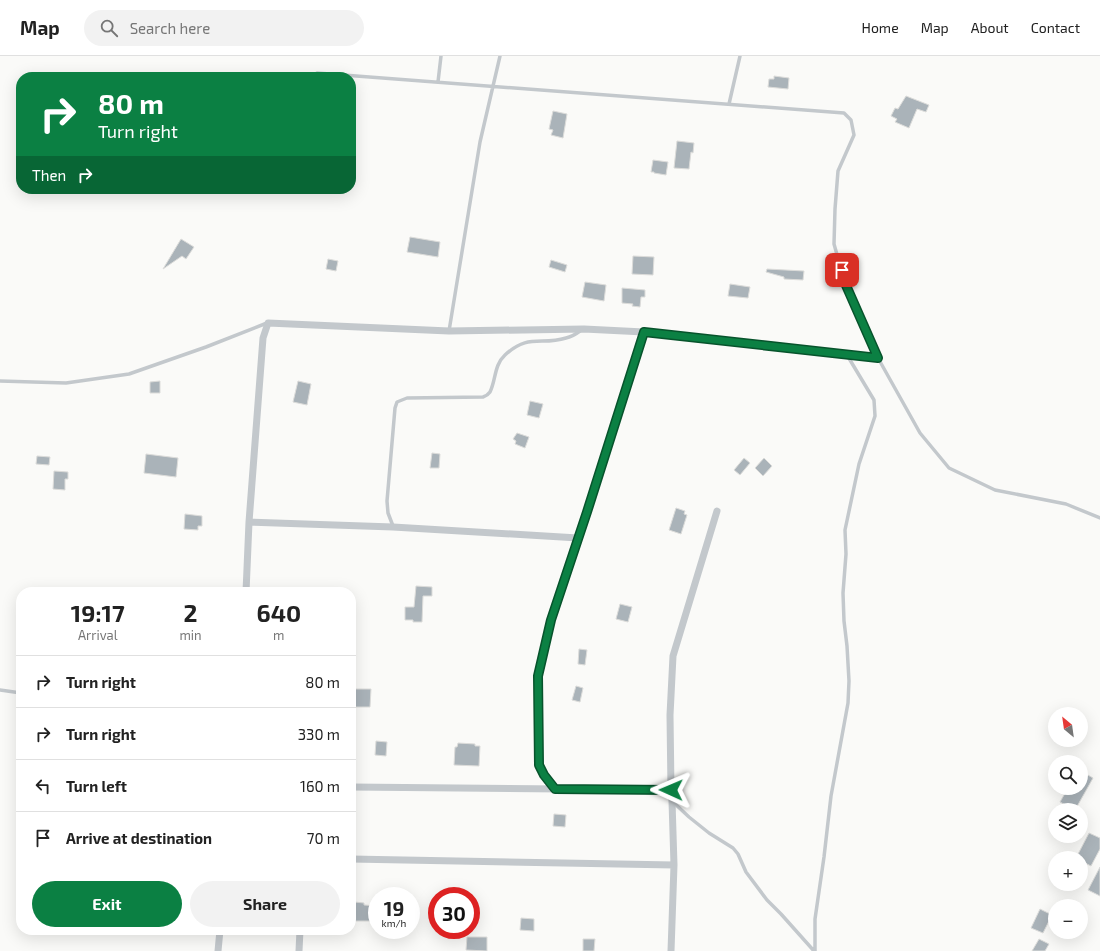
<!DOCTYPE html>
<meta charset="utf-8">
<style>
body{margin:0;font-family:"Exo 2",sans-serif;background:#f2f2f2;color:#222;height:100vh;display:flex;flex-direction:column;font-size:15px;white-space:nowrap}
*{box-sizing:border-box;margin:0}
p{font-size:13px;color:#767676}
.icon{flex:none;width:22px;height:22px;fill:none;stroke:currentColor;stroke-width:2;stroke-linecap:round;stroke-linejoin:round}
.map{position:relative;flex:1;overflow:hidden}
.details{position:absolute;left:16px;top:531px;width:340px;height:348px;display:flex;flex-direction:column;background:#fff;border-radius:16px;box-shadow:0 4px 16px #0002}
.details>*{flex:none}
.banner{position:absolute;left:16px;top:16px;width:340px;height:122px;border-radius:16px;box-shadow:0 4px 16px #0002;background:#0b8043;color:#fff;overflow:hidden}
.needle{width:26px;rotate:331deg}
.fabs{position:absolute;left:1048px;top:651px;display:grid;gap:8px}
.fabs a{display:grid;place-items:center;width:40px;height:40px;border-radius:50%;background:#fff;box-shadow:0 4px 16px #0002;font-size:20px}
.speed{position:absolute;left:368px;top:831px;display:flex;gap:8px;font-size:20px;font-weight:700;text-align:center}
.speed>*{display:grid;place-content:center;width:52px;height:52px;border-radius:50%;background:#fff;box-shadow:0 4px 16px #0002;line-height:1}
.speed small{font-size:10px;font-weight:400}
.speed .limit{border:6px solid #d22;background:#fff;color:#111}
.pin{position:absolute;display:grid;place-items:center;width:34px;height:34px;color:#fff;margin:-17px;border-radius:8px;box-shadow:0 2px 6px #0006}
.me{position:absolute;width:44px;margin:-22px;rotate:271deg;stroke-linejoin:round;filter:drop-shadow(0 0 3px #0008)}
.turn{display:flex;align-items:center;gap:14px;height:84px;padding:0 16px;font-size:18px}
.turn .icon{width:52px;height:52px;stroke-width:2.5}
.turn b{display:block;font-size:28px;line-height:34px}
.then{display:flex;align-items:center;height:38px;padding:0 16px;background:#0003;gap:8px;font-size:15px}
.eta{display:flex;justify-content:space-evenly;align-items:center;height:68px;text-align:center}
.eta b{font-size:24px;font-weight:700;line-height:28px}
.button{display:flex;gap:8px;margin-top:auto;padding:8px 16px}
.button a{flex:1;height:46px;border-radius:24px;background:#0b8043;color:#fff;font-size:16px;font-weight:700;line-height:46px;text-align:center}
.button a+a{background:#f2f2f2;color:#222}
ul{padding:0;list-style:none}
li{display:flex;align-items:center;gap:12px;height:52px;padding:0 16px;border-top:1px solid #e0e0e0}
li div{flex:1}
li b{display:block;font-size:15px}
li em{font-style:normal}
header{display:flex;align-items:center;gap:24px;box-sizing:border-box;height:56px;padding:0 20px;background:#fff;border-bottom:1px solid #e0e0e0}
header strong{font-size:19px}
nav{display:flex;gap:22px;margin-inline-start:auto;font-size:14px}
.search{width:280px;height:36px;background:#f2f2f2;display:flex;align-items:center;gap:10px;box-sizing:border-box;padding:0 14px;border-radius:22px;color:#767676;font-size:15px}
.map>svg:first-child{display:block}
</style>
<header>
<strong>Map</strong>
<div class="search"><svg class="icon" aria-label="search" viewBox="0 0 24 24"><circle cx="10" cy="10" r="6"/><path d="M15 15l6 6"/></svg>Search here</div>
<nav><a>Home</a><a>Map</a><a>About</a><a>Contact</a></nav>
</header>
<div class="map">
<svg width="1100" height="895" viewBox="0 0 1100 895">
<rect width="100%" height="100%" fill="#fafaf8"/>
<path fill="#aab3b9" stroke="#dcdcda" d="M774,20L789,22L788,33L768,31L769,23H774Z
M906,40L929,49L926,56L917,53L909,72L895,66L897,63L891,60L895,52L898,53Z
M553,55L567,58L563,82L551,79L553,74L549,73Z
M677,85L694,87L693,97L691,96L689,113L674,112Z
M653,104L668,106L666,119L654,117V116H651Z
M410,181L440,186L438,201L407,196Z
M181,183L194,191L186,203L182,200L163,213Z
M633,200L654,201L653,219L632,218Z
M328,203L338,205L336,215L326,213Z
M551,204L567,209L565,216L549,211Z
M767,213L804,215L803,224L784,223V221L766,216Z
M585,226L606,229L604,245L582,241Z
M730,228L750,231L748,242L728,240Z
M622,232L645,234V241H641L640,251L632,250L633,248L622,247Z
M160,325V337H150V326Z
M298,325L311,328L307,349L293,346Z
M530,345L543,348L539,362L527,359Z
M517,377L529,381L525,392L515,388L516,385L513,383Z
M432,397L440,398L439,412H430Z
M146,398L178,402L176,421L144,417Z
M37,400L50,401L49,409L36,408Z
M744,402L750,407L740,419L734,414Z
M764,402L772,410L763,420L755,412Z
M54,415L68,416V423H65V434L53,433Z
M676,452L685,455L684,458L687,459L681,478L669,474Z
M185,458L202,460V470H198V474L184,473Z
M416,530L432,531V540H423L422,566H413V564H405V551H414Z
M620,548L632,551L628,566L616,563Z
M579,593L587,594L585,609L578,608Z
M576,630L583,632L580,646L572,644Z
M351,633H371L370,651H351Z
M376,685L387,686L386,700L375,699Z
M458,687L475,688V690H480L479,710L454,709L455,691H457Z
M1081,715L1093,722L1075,754L1060,746L1068,732H1081Z
M554,758L566,759L565,771L553,770Z
M1089,777L1100,782V793L1091,810L1081,805V802H1076Z
M1100,811V840L1088,834Z
M354,846L364,847V849L376,850L375,865H354Z
M1040,853L1052,859L1043,877L1031,872Z
M521,862L534,863V875L520,874Z
M467,881H487V895L466,894Z
M583,883H595L594,895H583Z
M1039,883L1049,888L1045,895H1032Z"/>
<g fill="none" stroke-linecap="round" stroke-linejoin="round">
<path stroke="#c3c8cc" stroke-width="3.5" d="M317,17L844,57L851,64L854,79L838,115L835,153L834,188L845,227L878,302L920,377L949,412L995,434L1066,448L1100,462
M438,26L441,0
M729,48L740,0
M449,275L480,86L500,0
M0,325L66,327L129,318L206,291L267,267
M393,470L388,457L387,445L395,352L397,346L407,342L483,341C486,340 488,339 490,336C496,324 494,309 505,299C529,277 541,290 566,282C571,281 576,278 580,275
M0,634L21,637
M673,746L689,761L709,777L733,792L738,798L746,816L767,844L781,858L814,895
M815,895V863L824,801L831,740L848,647L849,625L847,590L844,565L843,537L846,498L845,474L859,408L875,360L874,344L847,299"/>
<path stroke="#c3c8cc" stroke-width="7" d="M249,466L393,471L578,482
M246,536L249,466L263,282L268,267L449,275L584,273L644,276L878,302
M351,731L671,734
M555,733L544,719L539,709L538,620L551,564L587,456L644,276
M351,803L674,809
M218,895L220,874
M299,895L300,874
M671,895L674,809L672,745L671,734L670,659L673,600L717,455"/>
</g>
<g fill="none" stroke-linecap="round" stroke-linejoin="round">
<defs>
<path id="route" d="M671,734L555,733L544,719L539,709L538,620L551,564L587,456L644,276L878,302L845,227L842,214"/>
</defs>
<use href="#route" stroke="#07532c" stroke-width="10"/>
<use href="#route" stroke="#0b8043" stroke-width="7"/>
</g>
</svg>
<div class="fabs">
<a><svg class="needle" viewBox="-14 -14 28 28"><path d="M0-13l5 13h-10z" fill="#e53935"/><path d="M0 13l5-13h-10z" fill="#767676"/></svg></a>
<a><svg class="icon" aria-label="search" viewBox="0 0 24 24"><circle cx="10" cy="10" r="6"/><path d="M15 15l6 6"/></svg></a>
<a><svg class="icon" aria-label="layers" viewBox="0 0 24 24"><path d="M12 4l9 5-9 5-9-5zM3 14l9 5 9-5"/></svg></a>
<a>+</a>
<a>−</a>
</div>
<div class="speed"><div>19<small>km/h</small></div><div class="limit">30</div></div>
<div class="pin" style="left:842px;top:214px;background:#d93025"><svg class="icon" aria-label="arrive" viewBox="0 0 24 24"><path d="M6 21V4h12l-3 4 3 4H6"/></svg></div>
<svg class="me" style="left:671px;top:734px" viewBox="-20 -20 40 40"><path d="M0-17L14 15 0 8-14 15z" fill="#0b8043" stroke="#fff" stroke-width="4"/></svg>
<div class="banner">
<div class="turn"><svg class="icon" aria-label="right" viewBox="0 0 24 24"><path d="M7 20v-9h11M14 6l5 5-5 5"/></svg><div><b>80 m</b>Turn right</div></div>
<div class="then">Then<svg class="icon" aria-label="right" viewBox="0 0 24 24"><path d="M7 20v-9h11M14 6l5 5-5 5"/></svg></div>
</div>
<section class="details">
<div class="eta">
<div><b>19:17</b><p>Arrival</p></div>
<div><b>2</b><p>min</p></div>
<div><b>640</b><p>m</p></div>
</div>
<ul>
<li><svg class="icon" aria-label="right" viewBox="0 0 24 24"><path d="M7 20v-9h11M14 6l5 5-5 5"/></svg><div><b>Turn right</b></div><em>80 m</em></li>
<li><svg class="icon" aria-label="right" viewBox="0 0 24 24"><path d="M7 20v-9h11M14 6l5 5-5 5"/></svg><div><b>Turn right</b></div><em>330 m</em></li>
<li><svg class="icon" aria-label="left" viewBox="0 0 24 24"><path d="M17 20v-9H6M10 6l-5 5 5 5"/></svg><div><b>Turn left</b></div><em>160 m</em></li>
<li><svg class="icon" aria-label="arrive" viewBox="0 0 24 24"><path d="M6 21V4h12l-3 4 3 4H6"/></svg><div><b>Arrive at destination</b></div><em>70 m</em></li>
</ul>
<div class="button"><a>Exit</a><a>Share</a></div>
</section>
</div>
